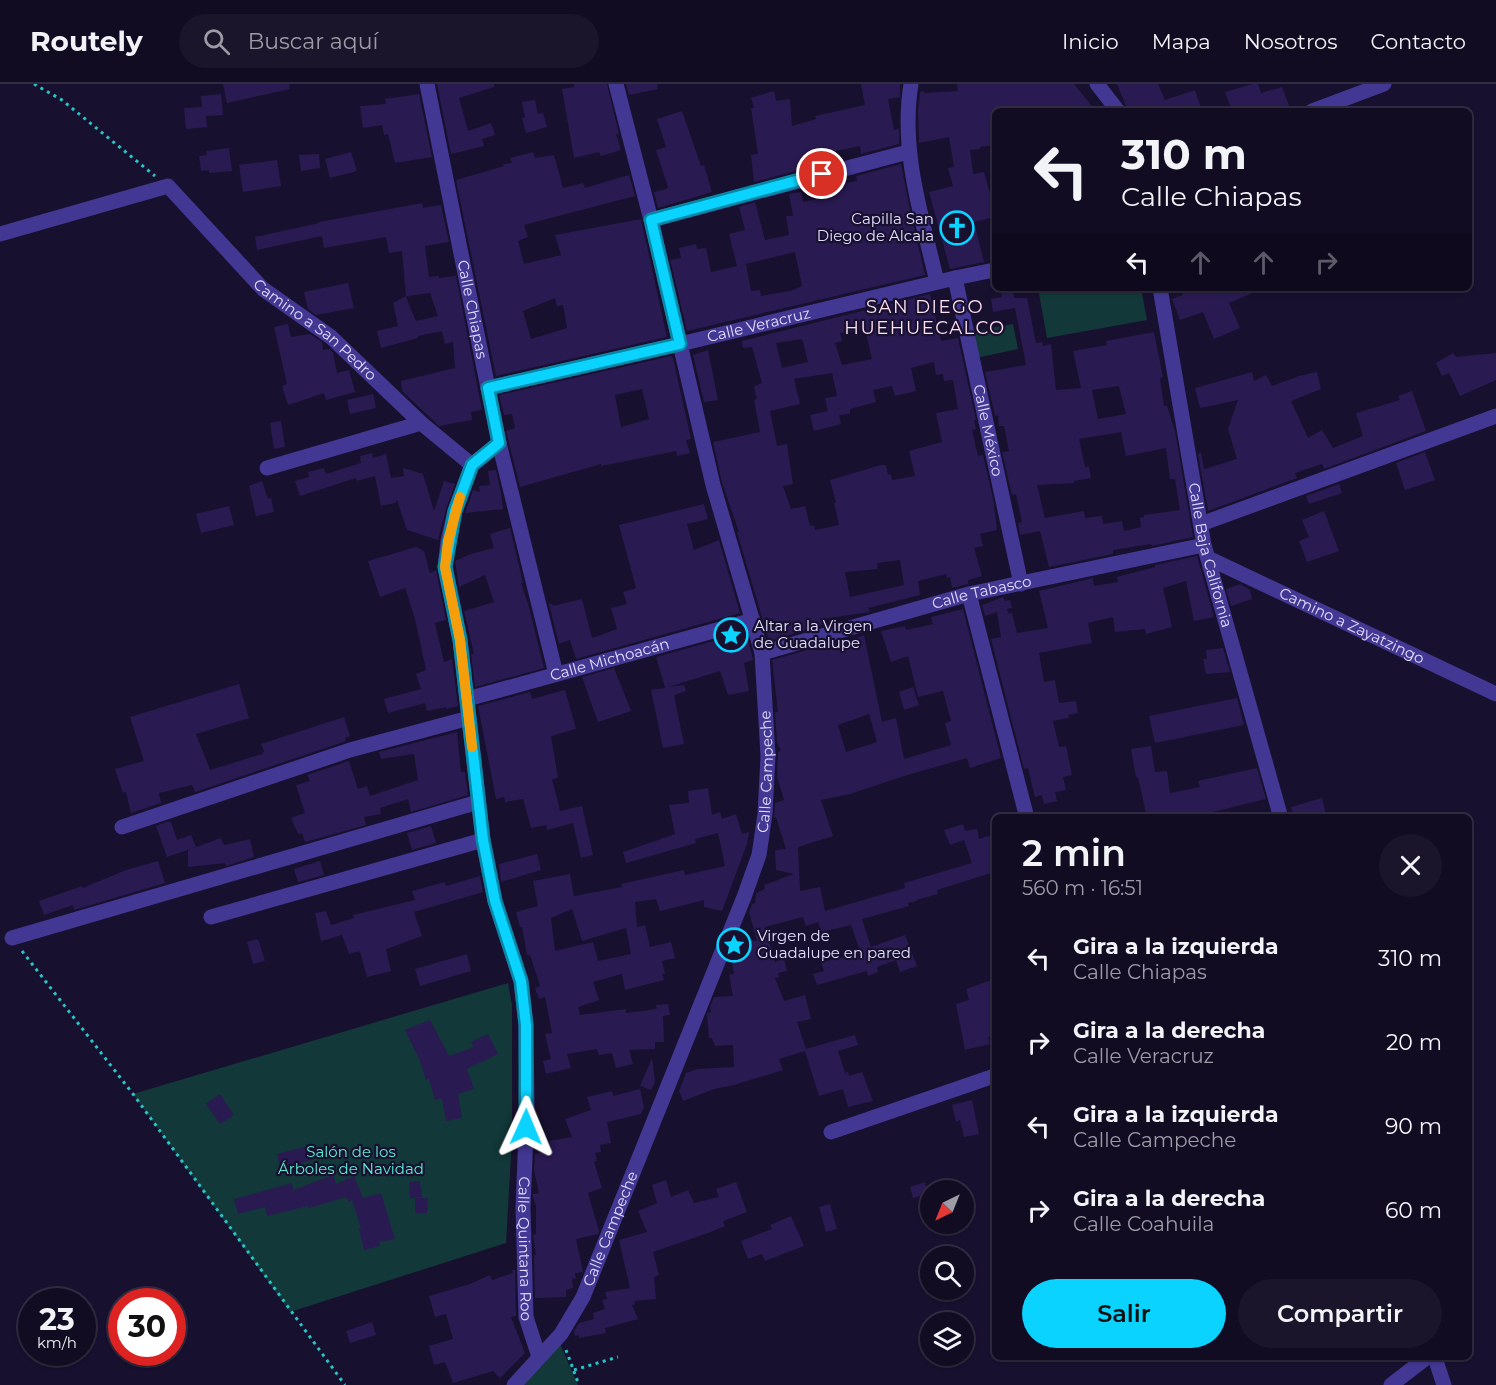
<!DOCTYPE html>
<html lang="es">
<meta charset="utf-8">
<style>
body{margin:0;font-family:Montserrat,sans-serif;background:#1b152b;color:#f1f3f6;height:100vh;display:flex;flex-direction:column;font-size:22px;white-space:nowrap}
*{box-sizing:border-box;margin:0}
p{font-size:20px;color:#9c9ba6}
.icon{flex:none;width:33px;height:33px;fill:none;stroke:currentColor;stroke-width:2;stroke-linecap:round;stroke-linejoin:round}
.map{position:relative;flex:1;overflow:hidden}
.panel{position:absolute;left:992px;top:730px;width:480px;height:546px;display:flex;flex-direction:column;background:#120c23;border-radius:9px;box-shadow:0 2px 4px #0004,0 0 0 2px #312c41}
.panel>*{flex:none}
.guide{position:absolute;left:992px;top:24px;width:480px;height:183px;border-radius:9px;box-shadow:0 2px 4px #0004,0 0 0 2px #312c41;background:#120c23;color:#f1f3f6;overflow:hidden}
.needle{width:39px;rotate:223deg}
.tools{position:absolute;left:920px;top:1096px;display:grid;gap:12px}
.tools a{display:grid;place-items:center;width:54px;height:54px;border-radius:50%;background:#120c23;box-shadow:0 2px 4px #0004,0 0 0 2px #312c41;font-size:30px}
.speed{position:absolute;left:18px;top:1204px;display:flex;gap:12px;font-size:30px;font-weight:700;text-align:center}
.speed>*{display:grid;place-content:center;width:78px;height:78px;border-radius:50%;background:#120c23;box-shadow:0 2px 4px #0004,0 0 0 2px #312c41;line-height:1}
.speed small{font-size:15px;font-weight:400}
.speed .limit{border:9px solid #d22;background:#fff;color:#111}
.pin{position:absolute;display:grid;place-items:center;width:51px;height:51px;color:#fff;margin:-26px;border:3px solid #fff;border-radius:50%;box-shadow:0 2px 6px #0007}
.me{position:absolute;width:66px;margin:-33px;rotate:1deg;stroke-linejoin:round;filter:drop-shadow(0 0 4px #0008)}
.turn{display:flex;align-items:center;gap:21px;height:126px;padding:0 30px;font-size:27px}
.turn .icon{width:78px;height:78px;stroke-width:2.5}
.turn b{display:block;font-size:42px;line-height:51px}
.lanes{display:flex;align-items:center;height:57px;padding:0 30px;background:#0003;justify-content:center;gap:30px;direction:ltr}
.lanes .off{opacity:.35}
.round{display:grid;place-items:center;flex:none;width:63px;height:63px;border-radius:32px;background:#1b152b}
.headline{display:flex;align-items:center;justify-content:space-between;height:102px;padding:0 30px}
h1{font-size:36px;font-weight:600;line-height:45px}
.action{display:flex;gap:12px;margin-top:auto;padding:12px 30px}
.action a{flex:1;height:69px;border-radius:36px;background:#0ad3ff;color:#111;font-size:24px;font-weight:600;line-height:69px;text-align:center}
.action a+a{background:#1b152b;color:#f1f3f6}
ul{padding:0;list-style:none}
li{display:flex;align-items:center;gap:18px;height:84px;padding:0 30px}
li div{flex:1}
li b{display:block;font-size:22px}
li em{font-style:normal}
header{display:flex;align-items:center;gap:36px;box-sizing:border-box;height:84px;padding:0 30px;background:#120c23;border-bottom:2px solid #312c41}
header strong{font-size:28px}
nav{display:flex;gap:33px;margin-inline-start:auto;font-size:21px}
.search{width:420px;height:54px;background:#1b152b;display:flex;align-items:center;gap:15px;box-sizing:border-box;padding:0 21px;border-radius:33px;color:#9c9ba6;font-size:22px}
.map>svg:first-child{display:block}
</style>
<header>
<strong>Routely</strong>
<div class="search"><svg class="icon" aria-label="search" viewBox="0 0 24 24"><circle cx="10" cy="10" r="6"/><path d="M15 15l6 6"/></svg>Buscar aquí</div>
<nav><a>Inicio</a><a>Mapa</a><a>Nosotros</a><a>Contacto</a></nav>
</header>
<div class="map">
<svg width="1496" height="1301" viewBox="0 0 1496 1301">
<rect width="100%" height="100%" fill="#18102f"/>
<path fill="#12383a" d="M1038,204H1141L1147,236L1047,254Z
M1013,240L1018,265L976,274L970,248Z
M508,899L512,921V1054L506,1159L290,1228L133,1010Z
M560,1260L578,1301H524Z"/>
<path fill="#2a1a52" fill-rule="evenodd" d="M223,0H289L290,5L227,19Z
M437,0H494V3L459,14L468,47L491,39L495,51L482,55L484,62L451,70Z
M574,0H607L619,50H616L621,66L601,72L599,68L574,74L562,5L574,3Z
M626,0H657L658,5L629,11Z
M861,0H900V13L888,15L894,46L899,45V60L861,70L860,62L836,67L837,76L754,98L751,71L758,70L751,24H754L751,14L774,7L776,17L790,15L792,42L816,35L815,32L865,21Z
M957,0H1074L1096,27H994V61L980,63V65L970,66L973,90L984,88L992,117L994,116V133L974,138L984,178L950,185L929,108L953,102L948,84L954,83L949,53L919,59L918,26L920,8L924,7V9L958,7Z
M1117,0H1158L1165,16L1195,6L1202,27H1128Z
M1253,0H1258L1261,9L1282,3L1291,27H1232L1225,8Z
M221,10L223,31L206,32L207,43L186,45L184,24L202,23L201,12Z
M419,10L432,73L395,79L388,50L384,51L382,41L363,44L360,22L386,20L385,15Z
M535,16L538,30L543,29L547,43L526,49L522,34H525L522,18Z
M682,27L701,82L704,81L712,108L658,124L654,108L667,105L668,103L656,66L666,63L657,35Z
M229,64L232,87L209,89V86L201,87L199,72L207,71L206,67Z
M351,68L357,87L330,94L325,75Z
M533,68L535,74L554,71L563,104L583,99L585,104L629,91L635,112L524,141L528,153L518,157L524,180L561,171L555,151L641,135L667,253L496,292L456,96L504,82L503,80L512,79L510,74ZM555,214L557,222L563,221L567,244L531,255L523,227Z
M319,70L320,84L301,87L299,71Z
M277,76L281,102L243,108L239,81Z
M901,80L910,126L925,191L687,247L670,176L681,174L679,164L696,160L697,165L706,164L711,188L746,180L751,207L760,206L761,212L790,207L802,202L795,168L737,182L729,150L745,146L739,123L755,118L765,156L789,151L786,132H793L789,110L801,108L803,118L826,113L824,103L857,97L856,92Z
M422,119L423,124L441,121L449,158L425,162L429,193L439,192V194L456,192L482,326L471,328L472,336L439,342L402,307L401,297L455,284L453,258L445,260L442,247L418,252V254L381,264L377,247L398,242L393,219L406,212L411,226L416,237L438,232L430,209L406,212L402,167L389,169L386,153L324,164L322,152L257,166L255,153L319,139V138Z
M348,199L354,224L316,231L308,225L304,208Z
M1000,204H1013L1014,214H1027L1036,259L1042,258L1043,262L1051,260L1056,306L1081,304L1073,267L1107,261L1106,257L1154,248L1163,293L1160,294L1164,322H1167L1175,347L1193,453L1152,462L1151,460L1113,466V470L1049,483L1040,447L1020,451L1018,439L1022,438L1016,410L1012,411L1002,368L1009,367L1004,342H999L998,331L995,332L985,288L1026,281L1015,224L993,228L991,215L1002,213ZM1119,302L1126,330L1098,335L1092,306ZM1121,348L1126,372L1166,364L1170,395H1175L1180,426L1144,431V433L1140,434L1141,443L1124,447L1122,437L1103,440L1102,432L1085,434L1084,427L1045,434L1037,401L1074,399V397L1091,394L1089,383H1085L1079,355Z
M1179,204H1261L1262,205L1229,219L1240,244L1214,255L1203,228L1180,236L1172,215L1183,211Z
M930,210L941,257L958,254L976,336H974L976,345L972,346L978,372L983,371L993,414L997,446L980,450L983,462L974,464L982,492L968,496V500L952,504L950,493L947,494L946,490L918,497L920,511L868,524L870,528L822,535L823,541L769,557L737,448H739L722,399L713,358L760,348L754,316L757,315L754,303L762,299L752,263L743,264L742,257ZM865,245L872,275L842,281L835,259L842,257L840,249ZM802,255L808,278L782,284L776,259ZM934,278L936,291L943,290L944,297L953,296L958,325L936,329L942,358L909,367L915,392L892,396L891,390L888,391L886,381H881L830,396L836,419H834L839,441L815,446L814,441L810,442L805,422L791,425L783,402L793,400L787,360L777,362L770,327L800,320L794,295L832,289L837,312L825,314L828,327L810,331L814,347L841,340L839,331L850,330V325L876,318L873,306L892,302L895,312L916,307L911,284ZM900,476L904,501L850,513L845,488L878,485L877,479Z
M288,240L291,253L310,250L322,258L323,266L330,265L333,269L337,289L349,286L355,308L326,316L324,309L288,321L282,302L287,300L274,243Z
M708,266L718,316L704,318L693,271Z
M1453,269L1456,273L1496,269V296L1460,312L1449,289L1442,292L1436,279Z
M671,272L673,274L691,355L686,356L690,369L677,372L676,367L601,382V380L520,403L506,347L515,344L512,330L504,331L499,311ZM642,305L649,335L621,343L615,311Z
M1252,288L1254,297L1266,291L1272,302L1299,292L1317,288L1321,305L1291,317L1308,354L1322,346L1333,364L1363,352L1356,329L1400,316L1398,312L1412,307L1426,347L1324,385L1322,380L1295,389L1297,394L1208,427L1198,370L1201,369L1204,385L1237,375L1228,345L1238,316L1200,324L1195,304Z
M373,310L376,324L350,330L347,316Z
M281,337L285,363L274,365L270,339Z
M1425,368L1435,396L1405,406L1396,379Z
M372,369L373,374L386,370L391,394L404,392L403,384L423,390L434,427L444,397L455,400L446,425L438,456L407,446L397,416L395,419L381,422L375,392L357,397L356,394L300,412L295,397L309,393L308,388L324,384L326,390L361,379L360,372Z
M496,386L501,409L503,425L465,429L473,406L480,408L479,402L490,401L488,387Z
M262,397L268,415L271,414L274,428L256,432L249,402Z
M1339,400L1342,409L1309,420L1306,412Z
M704,420L708,435L687,440L694,466L719,456L740,529L576,575L570,556L559,560L549,520H552L553,522L582,515L592,554L617,545L611,524L627,520L623,508L636,504L619,441Z
M229,422L234,441L201,449L196,430Z
M1324,427L1339,467L1307,478L1299,457L1309,453L1302,436Z
M510,444L523,499H521L529,523L544,584L475,603L471,570H474L464,527L494,518L485,491L459,503L455,477L471,470L494,464L490,450Z
M416,463L424,467L430,489L436,486L446,536L435,539L444,578L452,575L458,622L446,625V623L427,627L425,619L388,629L384,615L421,605L416,590L426,586L415,535L405,504L380,513L368,477Z
M1197,472L1214,533L1194,537L1186,497L1163,504L1172,543L1146,550L1145,545L1115,548L1113,533L1088,539L1092,559L1039,569L1044,598L1055,596L1059,619L1076,617L1078,629L1068,631L1069,634L1053,637L1059,663L1066,662L1072,691L1063,693L1066,706L1055,708L1057,717L1044,720L1042,711L1035,713L1028,684L1024,685L991,555L1001,553L997,528L985,532L982,521L1003,513L1005,517L1010,516L1012,524L1007,525L1009,530L1012,529L1017,549L1048,544L1039,507L1093,494L1094,502L1118,498L1117,493L1155,483V481Z
M1240,500L1250,506L1252,515L1231,522L1226,505Z
M963,525L1001,674L970,684L967,674L904,692L850,710L821,716L833,752L798,763L800,807L820,803L825,827L905,804L904,799L972,779L964,756L950,761L944,746L963,740L965,747L977,745L979,755L994,750V788L937,806L938,810L916,816L917,817L908,819L909,822L862,835L871,863L905,851L917,882L900,888L896,876L877,883L878,888L868,892L867,887L817,901L813,890L824,887L821,879L837,874V875L860,867L851,841L821,848L818,838L806,842L803,833L765,843L775,878L784,875L787,887L778,889L779,893L775,894L784,917L805,911L811,935L797,938L806,965L855,951L858,961L838,967L845,989L848,988L849,992L862,988L873,1017L848,1023L843,1005L819,1012L805,967L779,975L783,986L734,1001L714,1005L683,1017L679,1007L686,989L697,985L734,983L733,961L715,962L712,954H709L707,930L711,928L710,923L714,913L733,912L729,891L734,890L731,872L738,855L757,857L749,828L752,820L755,819L756,809L765,805L764,801L794,790L776,786L775,766L786,765L776,733L774,734L775,719L784,716L777,693L778,668L781,667L777,658L775,628H778L772,576L828,560L839,558L840,560L864,551L882,638L896,634L904,675L951,661L945,639L951,637L943,607L918,613L908,572L891,578L881,547L905,542L906,546L933,540L931,533ZM869,630L877,658L846,668L838,641Z
M746,548L753,576L744,579L749,607L728,611L720,587L668,603L684,601L686,607L674,611L684,660L663,664L651,606L665,604L656,573Z
M1223,564L1230,588L1206,590L1203,575H1207L1206,566Z
M614,584L631,627L598,638L582,593Z
M239,600L249,634L196,650L210,686L262,670L264,667L261,660L344,633L350,652L345,654L346,657L195,708L192,701L159,709L161,719L131,729L126,708L123,709L115,685L144,677L130,633Z
M913,603L919,621L904,626L899,608Z
M565,606L576,645L551,652L558,694L552,695L560,727L582,722L593,771L581,774L573,739L547,746L546,741L531,744L523,715L505,718L504,713L496,715L478,622L530,608L532,615Z
M1237,614L1244,641L1155,659L1149,632Z
M457,648L461,688H465L468,711L411,728L408,715L380,724L381,730L364,733L366,741L305,758L302,749L298,750L291,734L305,729L296,701L310,697L307,691L349,677L358,705L367,702L370,712L418,696L414,670L381,675L379,668Z
M1151,662L1155,688L1167,687L1170,709L1200,703L1198,697L1257,684L1266,715L1188,734H1147L1139,697L1137,692L1136,693L1131,665Z
M708,704L712,731L720,728L722,735L736,730L742,750L749,748L747,760L722,827L704,823V816L660,827L656,815L635,818L637,843L645,841L650,863L671,858L675,874L662,877L665,890H662L664,896L625,906L622,890L593,898L599,916L578,923L580,931L626,925V929L657,925L656,921L668,920L670,931L663,932L664,958H655V965L629,966L633,980L616,984L612,969L599,971L597,965L567,970L571,984L546,990L543,977L551,975L545,950L552,949L545,913L539,915L535,904L540,902L530,871H527L522,843H520L516,828L538,822L533,797L570,790L574,812L622,803L621,800L684,786L685,791L725,782L718,749L695,755L696,759L626,779L623,768L675,750L669,721L689,719L688,707ZM572,825L582,857L626,844L631,870L598,877L593,858L555,867L551,834Z
M1322,714L1327,734H1294L1291,723Z
M166,738H171L177,756L191,751L196,763L167,773L156,742Z
M431,742L436,759L412,766L407,749Z
M221,754L224,761L250,755L254,773L226,782L225,779L188,783V766Z
M537,770L541,786L501,798L499,780Z
M158,777L165,799L74,826L73,821L44,831L39,817L82,802L83,804L126,786Z
M320,777L324,791L298,798L294,785Z
M480,792L483,808L414,828L422,852L386,865L391,887L367,893L360,867L349,870L342,851L321,857L315,829L326,827L331,841L354,834L353,831L415,816L412,807L445,798L446,802Z
M258,855L265,877L253,880L247,858Z
M467,870L471,887L420,902L415,885Z
M994,895V952L988,953L990,960L965,966L956,920L969,916L966,905Z
M430,936L449,972L474,963L471,958L488,950L498,970L467,985L474,1005L458,1010L462,1034L446,1037L442,1014L435,1016L429,995L426,996L420,977L405,946Z
M652,974L655,998L651,1006L640,1002Z
M640,1005L644,1023L641,1030L607,1038L611,1059L600,1061L601,1068L595,1069L597,1077L594,1078L602,1104L588,1109L599,1147L598,1150L576,1155L583,1188L575,1189L576,1194L572,1195L573,1204L566,1206V1213L535,1214L534,1171H536L533,1151L536,1150V1122L533,1113V1110L539,1109L534,1086L535,1070L551,1066L549,1057L572,1053L565,1035L591,1026L587,1013L612,1007L613,1012Z
M220,1010L234,1031L220,1040L206,1020Z
M972,1016L979,1050L964,1053L960,1036L956,1038L952,1021Z
M309,1062L312,1076L280,1084L277,1070Z
M333,1091L336,1100L354,1092L363,1114L381,1109L395,1155L379,1158L380,1162L364,1166L359,1145L361,1144L352,1116L349,1118L346,1113L309,1124L308,1122L267,1132L265,1123L238,1130L234,1115L292,1099L293,1106Z
M666,1096L671,1113L688,1106L694,1119L719,1113L716,1105L736,1098L747,1128L723,1137L725,1142L708,1149L653,1168L659,1191L654,1193L656,1215L634,1217L635,1220L632,1221L638,1235L605,1244L606,1249L579,1254V1251L575,1252L574,1247L579,1239L594,1235L593,1229L605,1225L602,1216L607,1215L605,1208L630,1204L619,1156L647,1148L638,1127L657,1119L652,1101Z
M420,1097L422,1113L410,1114L409,1098Z
M925,1098L928,1110L913,1114L910,1103Z
M415,1114H428L427,1129H415Z
M830,1120L837,1145L826,1148L819,1123Z
M791,1132L804,1162L765,1177L762,1170L748,1175L741,1157L772,1145L770,1141Z
M512,1186H515L516,1232L511,1233L525,1269L500,1294L493,1287L453,1299L445,1278L434,1281L429,1262L453,1255L446,1230L435,1233L429,1212L470,1200L490,1191L492,1196L513,1189Z
M372,1238L376,1251L350,1259L346,1247Z"/>
<g fill="none" stroke-linecap="round" stroke-linejoin="round">
<path stroke="#26c7cb" stroke-width="3" stroke-dasharray="3 4.5" stroke-linecap="butt" d="M34,0L62,16L155,92
M22,867L133,1010L345,1301
M566,1266L579,1301
M574,1286L618,1273"/>
<g stroke="#423792" stroke-width="15">
<path id="s1" d="M427,0L499,359L556,590"/>
<path d="M911,0C900,67 922,133 937,198"/>
<path d="M1097,0L1118,27"/>
<path d="M1312,27L1384,0"/>
<path d="M651,136L908,68"/>
<path id="s2" d="M0,150L168,102L263,205L331,253L421,339L472,381"/>
<path id="s3" d="M955,194L1021,500"/>
<path id="s4" d="M1160,204L1204,461L1281,734"/>
<path id="s5" d="M488,304L680,260L955,194L994,186"/>
<path id="s6" d="M499,359L472,381L455,427L448,457L445,483L460,556L483,756L495,817L521,897L526,941L527,1023L523,1124L526,1233L539,1273"/>
<path d="M267,384L421,339"/>
<path d="M1201,440L1496,332"/>
<path id="s7" d="M1208,474L1496,610"/>
<path d="M969,510L1027,734"/>
<path id="s8" d="M762,569L969,510L1204,461"/>
<path id="s9" d="M467,615L753,536"/>
<path d="M122,743L350,666L469,634"/>
<path d="M211,833L483,756"/>
<path d="M12,854L478,718"/>
<path d="M831,1048L994,992"/>
<path d="M1435,1274L1444,1301"/>
<path id="s10" d="M514,1301L561,1250L583,1213L744,813L759,771L765,730L768,672L762,569L713,401L651,136L616,0"/>
<path d="M1391,1301L1426,1274"/>
</g>
</g>
<g fill="none" stroke-linecap="round" stroke-linejoin="round">
<defs>
<path id="route" d="M526,1043V941L521,897L495,817L483,756L460,556L445,483L455,427L472,381L499,359L488,304L680,260L651,136L822,90"/>
</defs>
<use href="#route" stroke="#0689a6" stroke-width="15"/>
<use href="#route" stroke="#0ad3ff" stroke-width="10"/>
<path stroke="#f59e0b" stroke-width="10" d="M460,413L448,457L445,483L460,556L472,663"/>
</g>
<defs>
<symbol id="church-ring" viewBox="-11 -11 22 22"><circle r="9.5" fill="#18102f" stroke="#0ad3ff" stroke-width="1.5"/><path d="M-1.2-6h2.4v3.5h3.3v2.4h-3.3V6h-2.4V-.1h-3.3v-2.4h3.3Z" fill="#0ad3ff"/></symbol>
<symbol id="sight-ring" viewBox="-11 -11 22 22"><circle r="9.5" fill="#18102f" stroke="#0ad3ff" stroke-width="1.5"/><path d="M0-6L1.8-2.2L6-1.7L2.9 1.2L3.7 5.4L0 3.3L-3.7 5.4L-2.9 1.2L-6-1.7L-1.8-2.2Z" fill="#0ad3ff"/></symbol>
</defs>
<g fill-rule="evenodd">
<use href="#church-ring" x="938" y="125" width="38" height="38"/>
<use href="#sight-ring" x="712" y="532" width="38" height="38"/>
<use href="#sight-ring" x="715" y="842" width="38" height="38"/>
</g>
<g text-anchor="middle" stroke-width="4.5" stroke-linejoin="round" paint-order="stroke">
<g font-size="15" fill="#e4deff" stroke="#18102f" text-anchor="start">
<text x="934" y="140" text-anchor="end">Capilla San<tspan x="934" dy="17">Diego de Alcala</tspan></text>
<text x="754" y="547">Altar a la Virgen<tspan x="754" dy="17">de Guadalupe</tspan></text>
<text x="757" y="857">Virgen de<tspan x="757" dy="17">Guadalupe en pared</tspan></text>
</g>
<g font-size="15" fill="#e4deff" stroke="#18102f">
<text dy="5" stroke="none"><textPath href="#s1" startOffset="230">Calle Chiapas</textPath></text>
<text dy="5" stroke="none"><textPath href="#s5" startOffset="278">Calle Veracruz</textPath></text>
<text dy="5" stroke="none"><textPath href="#s2" startOffset="381">Camino a San Pedro</textPath></text>
<text dy="5" stroke="none"><textPath href="#s3" startOffset="156">Calle México</textPath></text>
<text dy="5" stroke="none"><textPath href="#s4" startOffset="272">Calle Baja California</textPath></text>
<text dy="5" stroke="none"><textPath href="#s8" startOffset="228">Calle Tabasco</textPath></text>
<text dy="5" stroke="none"><textPath href="#s7" startOffset="159">Camino a Zayatzingo</textPath></text>
<text dy="5" stroke="none"><textPath href="#s9" startOffset="148">Calle Michoacán</textPath></text>
<text dy="5" stroke="none"><textPath href="#s10" startOffset="672">Calle Campeche</textPath></text>
<text dy="5" stroke="none"><textPath href="#s10" startOffset="186">Calle Campeche</textPath></text>
<text dy="5" stroke="none"><textPath href="#s6" startOffset="831">Calle Quintana Roo</textPath></text>
</g>
<g font-size="15" fill="#5eebd3" stroke="#18102f">
<text x="351" y="1073">Salón de los<tspan x="351" dy="17">Árboles de Navidad</tspan></text>
</g>
<g font-size="18" letter-spacing="1.5" fill="#ffe0f1" stroke="#18102f">
<text x="925" y="229">SAN DIEGO<tspan x="925" dy="21">HUEHUECALCO</tspan></text>
</g>
</g>
</svg>
<div class="tools">
<a><svg class="needle" viewBox="-14 -14 28 28"><path d="M0-13l5 13h-10z" fill="#e53935"/><path d="M0 13l5-13h-10z" fill="#9c9ba6"/></svg></a>
<a><svg class="icon" aria-label="search" viewBox="0 0 24 24"><circle cx="10" cy="10" r="6"/><path d="M15 15l6 6"/></svg></a>
<a><svg class="icon" aria-label="layers" viewBox="0 0 24 24"><path d="M12 4l9 5-9 5-9-5zM3 14l9 5 9-5"/></svg></a>
</div>
<div class="speed"><div>23<small>km/h</small></div><div class="limit">30</div></div>
<div class="pin" style="left:822px;top:90px;background:#d93025"><svg class="icon" aria-label="arrive" viewBox="0 0 24 24"><path d="M6 21V4h12l-3 4 3 4H6"/></svg></div>
<svg class="me" style="left:526px;top:1043px" viewBox="-20 -20 40 40"><path d="M0-17L14 15 0 8-14 15z" fill="#0ad3ff" stroke="#fff" stroke-width="4"/></svg>
<div class="guide">
<div class="turn"><svg class="icon" aria-label="left" viewBox="0 0 24 24"><path d="M17 20v-9H6M10 6l-5 5 5 5"/></svg><div><b>310 m</b>Calle Chiapas</div></div>
<div class="lanes"><svg class="icon" aria-label="left" viewBox="0 0 24 24"><path d="M17 20v-9H6M10 6l-5 5 5 5"/></svg><svg class="icon off" aria-label="ahead" viewBox="0 0 24 24"><path d="M12 20V5M6 11l6-6 6 6"/></svg><svg class="icon off" aria-label="ahead" viewBox="0 0 24 24"><path d="M12 20V5M6 11l6-6 6 6"/></svg><svg class="icon off" aria-label="right" viewBox="0 0 24 24"><path d="M7 20v-9h11M14 6l5 5-5 5"/></svg></div>
</div>
<section class="panel">
<div class="headline"><div><h1>2 min</h1><p>560 m · 16:51</p></div><a class="round"><svg class="icon" aria-label="close" viewBox="0 0 24 24"><path d="M6 6l12 12M18 6L6 18"/></svg></a></div>
<ul>
<li><svg class="icon" aria-label="left" viewBox="0 0 24 24"><path d="M17 20v-9H6M10 6l-5 5 5 5"/></svg><div><b>Gira a la izquierda</b><p>Calle Chiapas</p></div><em>310 m</em></li>
<li><svg class="icon" aria-label="right" viewBox="0 0 24 24"><path d="M7 20v-9h11M14 6l5 5-5 5"/></svg><div><b>Gira a la derecha</b><p>Calle Veracruz</p></div><em>20 m</em></li>
<li><svg class="icon" aria-label="left" viewBox="0 0 24 24"><path d="M17 20v-9H6M10 6l-5 5 5 5"/></svg><div><b>Gira a la izquierda</b><p>Calle Campeche</p></div><em>90 m</em></li>
<li><svg class="icon" aria-label="right" viewBox="0 0 24 24"><path d="M7 20v-9h11M14 6l5 5-5 5"/></svg><div><b>Gira a la derecha</b><p>Calle Coahuila</p></div><em>60 m</em></li>
</ul>
<div class="action"><a>Salir</a><a>Compartir</a></div>
</section>
</div>
